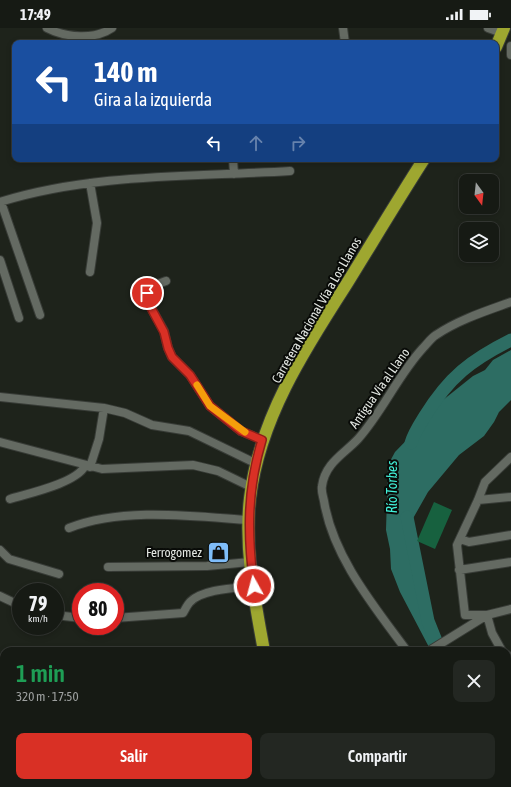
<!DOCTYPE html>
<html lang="es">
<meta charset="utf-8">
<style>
body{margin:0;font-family:"Asap Condensed",sans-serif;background:#232722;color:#f1f3f6;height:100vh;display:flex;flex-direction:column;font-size:15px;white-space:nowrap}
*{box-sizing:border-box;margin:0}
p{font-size:13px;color:#9ea1a0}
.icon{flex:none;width:22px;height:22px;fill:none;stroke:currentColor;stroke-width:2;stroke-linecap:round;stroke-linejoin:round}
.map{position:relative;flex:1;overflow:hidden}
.side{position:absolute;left:0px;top:619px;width:511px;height:140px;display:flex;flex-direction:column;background:#161a14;border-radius:12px 12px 0 0;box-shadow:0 2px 6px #0003,0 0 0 1px #353834}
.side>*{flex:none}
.guide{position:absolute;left:12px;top:12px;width:487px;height:122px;border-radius:8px;box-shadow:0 2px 6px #0003,0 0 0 1px #353834;background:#1a4fa0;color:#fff;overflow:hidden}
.needle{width:26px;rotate:165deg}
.controls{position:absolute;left:459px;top:146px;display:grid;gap:8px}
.controls a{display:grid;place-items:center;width:40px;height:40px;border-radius:8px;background:#161a14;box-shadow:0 2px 6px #0003,0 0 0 1px #353834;font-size:20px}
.speed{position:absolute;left:12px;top:555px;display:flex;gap:8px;font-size:20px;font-weight:700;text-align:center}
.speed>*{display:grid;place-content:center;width:52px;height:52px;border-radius:50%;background:#161a14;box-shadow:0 2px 6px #0003,0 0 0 1px #353834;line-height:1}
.speed small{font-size:10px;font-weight:400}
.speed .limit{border:6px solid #d22;background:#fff;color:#111}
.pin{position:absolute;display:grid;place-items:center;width:34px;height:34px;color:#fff;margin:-17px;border:2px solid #fff;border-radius:50%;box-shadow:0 1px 4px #0007}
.me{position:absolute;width:44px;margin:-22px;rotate:353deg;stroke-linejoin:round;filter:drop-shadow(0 0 3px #0008)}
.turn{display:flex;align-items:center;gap:14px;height:84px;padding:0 16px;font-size:18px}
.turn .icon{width:52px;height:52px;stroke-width:2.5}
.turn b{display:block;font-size:28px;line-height:34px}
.lanes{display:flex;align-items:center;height:38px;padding:0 16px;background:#0003;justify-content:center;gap:20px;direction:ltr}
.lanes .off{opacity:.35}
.round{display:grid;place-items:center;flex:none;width:42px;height:42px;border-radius:8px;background:#232722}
.summary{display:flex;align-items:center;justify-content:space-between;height:68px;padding:0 16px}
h1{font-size:24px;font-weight:600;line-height:30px;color:#1e9e55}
.action{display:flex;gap:8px;margin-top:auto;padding:8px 16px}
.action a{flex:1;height:46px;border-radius:8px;background:#d93025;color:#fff;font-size:16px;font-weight:600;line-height:46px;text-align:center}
.action a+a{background:#232722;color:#f1f3f6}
.status{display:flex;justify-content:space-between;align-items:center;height:28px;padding:0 20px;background:#161a14;direction:ltr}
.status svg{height:11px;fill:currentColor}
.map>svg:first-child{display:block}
</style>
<div class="status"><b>17:49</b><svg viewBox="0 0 49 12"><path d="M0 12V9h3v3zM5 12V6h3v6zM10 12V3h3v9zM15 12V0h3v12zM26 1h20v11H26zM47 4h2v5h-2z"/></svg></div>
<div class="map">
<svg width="511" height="759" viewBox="0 0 511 759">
<rect width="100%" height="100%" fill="#1e231b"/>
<path fill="#2d6d63" d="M511,322V372L499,384L494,394L484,408L459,427L428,464L411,494L408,522L413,548L432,597L448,623H431L400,564L391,541L390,521L386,502L388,437L395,424L430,388L438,376L473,348L485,342L493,332Z"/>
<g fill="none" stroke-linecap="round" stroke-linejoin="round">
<path stroke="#2d6d63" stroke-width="13" d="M411,415C414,405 420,396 425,388C449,349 471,332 511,312
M407,489L428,593L440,623"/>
</g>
<path fill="#17613f" d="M434,474L452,482L435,521L417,513Z"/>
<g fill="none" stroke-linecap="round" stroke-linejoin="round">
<defs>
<path id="minor" d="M47,0C66,10 95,12 112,0
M343,0L345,15
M488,0L502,5
M511,18V27
M233,131L234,146
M90,155L97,195L90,244
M0,174C93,145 194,149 290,143
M1,174L40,287
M0,232L19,290
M166,253L147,260L150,278L164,303L168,320L172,329L190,347L210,378L241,403L262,412
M0,369L104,380L125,385L152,397L189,403L255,435
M0,414L102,441L193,437L218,443L251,459
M511,429L485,454L478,472L457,517L465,587H487L511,581
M90,439L99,411L104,380
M10,471C30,465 76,455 85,438
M478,472L511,469
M69,500C122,479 192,488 248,492
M460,511L469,514L511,507
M0,522L9,531L59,546
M108,539L207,538L250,534
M459,542L511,534
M0,568L21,578
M55,587L81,590
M115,590L183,585C185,582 187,577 190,574C202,561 236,560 254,558
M407,623C374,578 333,529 324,473C323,468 321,463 322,458C325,435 344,426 358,411C383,383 398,347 423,320C427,316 431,310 436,307C458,292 486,283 511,274
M429,623L487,587L492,605L502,623
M507,627L511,630
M490,755L493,759
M151,759L157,755
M237,759L242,757"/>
<path id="highway" d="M496,19L504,0
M264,623C255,573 244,521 250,470C259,392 304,322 346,257C372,215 397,173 424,131
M276,759V755"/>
</defs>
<use href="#minor" stroke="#383c37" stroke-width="10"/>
<use href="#highway" stroke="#383c37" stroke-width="14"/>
<use href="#minor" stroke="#646a62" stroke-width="8"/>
<use href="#highway" stroke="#9ea730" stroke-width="12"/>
</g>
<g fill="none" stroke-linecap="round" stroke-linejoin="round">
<defs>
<path id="route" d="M147,265L150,278L164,304L168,320L172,329L190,347L210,378L241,403L262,412C247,462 247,506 254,558"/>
</defs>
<use href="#route" stroke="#8d1f18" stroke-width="10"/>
<use href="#route" stroke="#d93025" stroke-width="7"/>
<path stroke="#f59e0b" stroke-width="7" d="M197,357L210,378L245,404"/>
</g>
<defs>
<symbol id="shop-square" viewBox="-11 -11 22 22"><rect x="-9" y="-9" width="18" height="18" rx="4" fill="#7fbdfa" stroke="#090b08"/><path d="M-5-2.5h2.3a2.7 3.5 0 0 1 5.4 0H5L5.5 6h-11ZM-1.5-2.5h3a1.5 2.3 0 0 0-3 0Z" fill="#111"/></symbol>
</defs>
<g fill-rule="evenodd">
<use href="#shop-square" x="206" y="512" width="25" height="25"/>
</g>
<g text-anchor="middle" stroke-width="4" stroke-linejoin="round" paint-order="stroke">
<g font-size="13" fill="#e4e8e3" stroke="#090b08">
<text transform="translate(316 282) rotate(-60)" y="5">Carretera Nacional Vía a Los Llanos</text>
<text transform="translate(379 360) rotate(-55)" y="5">Antigua Vía al Llano</text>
</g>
<g font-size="13" fill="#e4e8e3" stroke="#090b08" text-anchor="end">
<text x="202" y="529">Ferrogomez</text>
</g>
<g font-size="14" font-style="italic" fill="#41f3db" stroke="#090b08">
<text transform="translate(392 459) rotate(-90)" y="5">Río Torbes</text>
</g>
</g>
</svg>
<div class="controls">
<a><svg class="needle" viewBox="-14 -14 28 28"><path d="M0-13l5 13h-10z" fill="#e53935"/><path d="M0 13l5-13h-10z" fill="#9ea1a0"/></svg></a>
<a><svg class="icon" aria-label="layers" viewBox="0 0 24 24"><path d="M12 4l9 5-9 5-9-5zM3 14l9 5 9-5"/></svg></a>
</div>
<div class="speed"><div>79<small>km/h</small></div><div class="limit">80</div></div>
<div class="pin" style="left:147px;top:265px;background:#d93025"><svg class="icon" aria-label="arrive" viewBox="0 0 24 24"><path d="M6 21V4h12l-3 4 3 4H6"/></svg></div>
<svg class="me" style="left:254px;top:558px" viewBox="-20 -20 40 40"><circle r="17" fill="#d93025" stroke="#fff" stroke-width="3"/><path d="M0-11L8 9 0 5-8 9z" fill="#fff"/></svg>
<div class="guide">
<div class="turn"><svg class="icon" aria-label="left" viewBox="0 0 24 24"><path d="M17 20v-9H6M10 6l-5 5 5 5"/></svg><div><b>140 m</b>Gira a la izquierda</div></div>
<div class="lanes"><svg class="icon" aria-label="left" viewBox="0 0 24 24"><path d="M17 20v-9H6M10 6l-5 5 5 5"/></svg><svg class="icon off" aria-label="ahead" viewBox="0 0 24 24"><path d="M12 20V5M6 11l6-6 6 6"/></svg><svg class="icon off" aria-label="right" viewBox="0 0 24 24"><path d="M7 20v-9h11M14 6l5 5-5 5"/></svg></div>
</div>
<section class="side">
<div class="summary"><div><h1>1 min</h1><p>320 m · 17:50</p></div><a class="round"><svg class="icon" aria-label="close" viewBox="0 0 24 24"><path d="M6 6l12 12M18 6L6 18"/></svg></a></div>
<div class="action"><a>Salir</a><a>Compartir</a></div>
</section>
</div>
